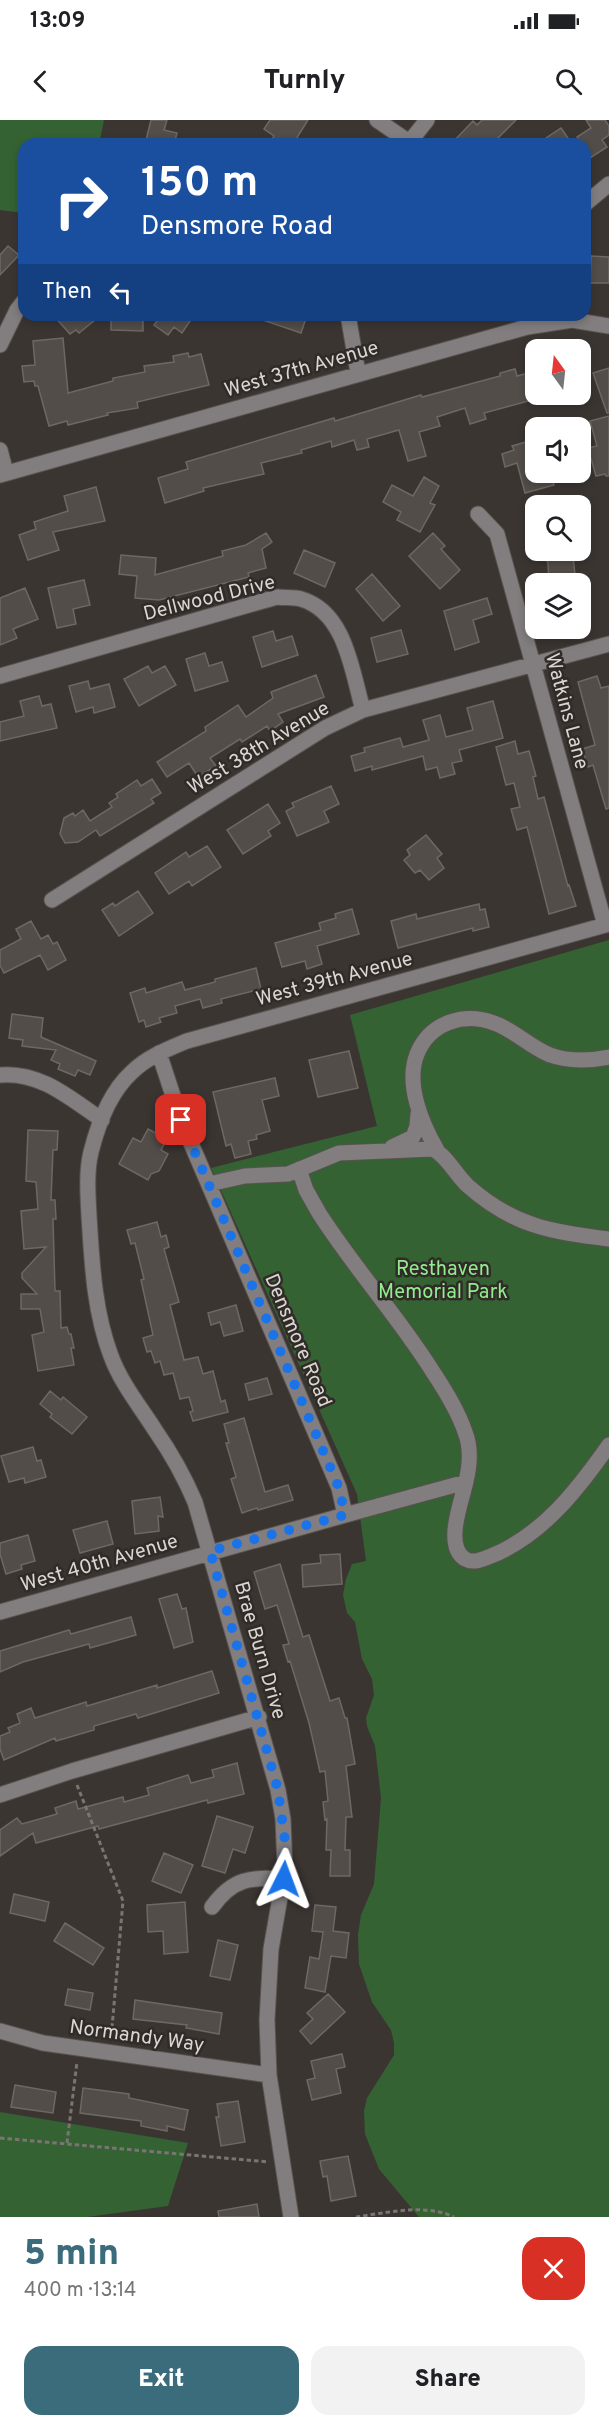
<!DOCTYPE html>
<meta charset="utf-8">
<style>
body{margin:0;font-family:Overpass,sans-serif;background:#f2f2f2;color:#202124;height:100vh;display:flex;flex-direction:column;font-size:22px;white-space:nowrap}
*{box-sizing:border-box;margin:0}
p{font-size:20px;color:#757577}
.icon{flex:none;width:33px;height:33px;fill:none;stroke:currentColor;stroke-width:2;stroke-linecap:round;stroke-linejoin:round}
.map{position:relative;height:2097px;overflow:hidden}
.side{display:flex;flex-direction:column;background:#fff;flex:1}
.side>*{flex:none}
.guide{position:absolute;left:18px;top:18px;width:573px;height:183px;border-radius:18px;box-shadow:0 3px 9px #0003;background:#1a4fa0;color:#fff;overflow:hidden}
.needle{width:39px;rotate:345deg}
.controls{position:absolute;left:525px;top:219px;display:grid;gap:12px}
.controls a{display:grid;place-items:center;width:66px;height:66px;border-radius:12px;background:#fff;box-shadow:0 3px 9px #0003;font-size:30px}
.pin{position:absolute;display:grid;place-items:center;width:51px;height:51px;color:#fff;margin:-26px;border-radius:12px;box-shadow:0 3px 9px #0006}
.me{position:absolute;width:66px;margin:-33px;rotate:3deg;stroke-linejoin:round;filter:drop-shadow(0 0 4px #0008)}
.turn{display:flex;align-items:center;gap:21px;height:126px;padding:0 24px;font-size:27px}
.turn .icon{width:78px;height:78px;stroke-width:2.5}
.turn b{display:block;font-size:42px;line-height:51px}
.then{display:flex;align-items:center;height:57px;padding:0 24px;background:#0003;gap:12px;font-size:22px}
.round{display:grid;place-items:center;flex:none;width:63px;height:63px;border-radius:18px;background:#f2f2f2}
.summary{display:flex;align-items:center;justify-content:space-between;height:102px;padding:0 24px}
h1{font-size:36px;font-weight:800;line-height:45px;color:#3b6c7b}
.button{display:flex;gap:12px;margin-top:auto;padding:12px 24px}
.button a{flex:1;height:69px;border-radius:18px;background:#3b6c7b;color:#fff;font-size:24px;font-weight:800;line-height:69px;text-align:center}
.button a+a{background:#f2f2f2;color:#202124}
.status{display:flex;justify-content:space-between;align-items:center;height:42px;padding:0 30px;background:#fff;direction:ltr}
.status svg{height:16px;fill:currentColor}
header{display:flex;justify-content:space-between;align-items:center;height:78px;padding:0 24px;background:#fff;font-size:27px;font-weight:800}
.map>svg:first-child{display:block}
</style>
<div class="status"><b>13:09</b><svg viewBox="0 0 49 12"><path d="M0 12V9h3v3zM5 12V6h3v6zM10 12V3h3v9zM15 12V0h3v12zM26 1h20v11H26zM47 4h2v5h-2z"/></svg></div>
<header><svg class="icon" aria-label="back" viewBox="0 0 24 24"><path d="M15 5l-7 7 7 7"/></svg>Turnly<svg class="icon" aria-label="search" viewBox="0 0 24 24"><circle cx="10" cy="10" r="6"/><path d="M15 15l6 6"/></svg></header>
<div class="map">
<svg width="609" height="2097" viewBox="0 0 609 2097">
<rect width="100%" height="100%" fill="#3b3532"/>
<path fill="#356233" d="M0,0H104L99,24H24V93L0,90Z
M609,820V2097H419L379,2049L365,2014L364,1991L367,1978L394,1935V1923L391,1910L372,1882L359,1844L358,1815L361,1795L374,1764L381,1678L375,1626L367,1606L366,1598L374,1575L372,1559L362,1539L355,1502L347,1493L343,1475L346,1459L352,1444L366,1441L357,1374L211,1048L377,1006L350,895Z
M0,1992L188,2023L168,2086L87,2097H0Z"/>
<path fill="#524d48" stroke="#6d6863" stroke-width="1.5" d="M151,0H167L164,10L177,13L174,24H145Z
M270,0H308L293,24H280L272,19L274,16L264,9Z
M482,0H516L492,24H451L473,1L477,5Z
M586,0H605L609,6V15L602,20L607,27L590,38L585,30V24H581L577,17L591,8Z
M561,8L572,24H537Z
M8,126L19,135L0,155V135Z
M591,136L609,137V163H590Z
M53,195H101L79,213L76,210L70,214Z
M111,195H143V211L111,210Z
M157,195H194L182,213L174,207L168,215L154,205L160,197Z
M254,195H307L301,213L254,197Z
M63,218L68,273L113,261V258L145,252L144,246L174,242L173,236L188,233L189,237L201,234L209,265L137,282L138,288L107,293L108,295L68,305L67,301L49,306L38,266H35L34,261L24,262L22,246L35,245L33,221Z
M609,248V293H607L593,253Z
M515,249L517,256L536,251V279L484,293L486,299L470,304L465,288L437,297L440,306L419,312L426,336L408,341L399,310L367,319L369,327L357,330L354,320L332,327L331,321L301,330L302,333L261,343L264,354L203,368L204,371L165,383L158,358L188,349L186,342L334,298L335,301L421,275L422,277L500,256V253Z
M609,296V356H606L605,354L596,356L588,328L597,326L590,301Z
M536,319V352H550L554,365L525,373L517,343L505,347L502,334L514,330L512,326Z
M424,357L439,366L430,383L435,385L420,412L397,400L401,392L383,382L392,365L413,376Z
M96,367L105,401L53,412L59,430L28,440L19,415L36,409L34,402L68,391L64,376Z
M266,413L272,422L262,429L266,448L248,453L249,457L159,480L135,478L137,456L119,454L121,435L156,438L155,455L223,436L222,431L246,425Z
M433,413L445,426L441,429L460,450L440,469L409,436Z
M304,430L335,443L325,467L294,453Z
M541,430H562L565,437L573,436L576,464H549L548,443Z
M372,454L400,486L383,501L356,469Z
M84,460L90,485L73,489L76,504L57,508L48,468Z
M25,468L38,499L13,509L17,518L0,525V478Z
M487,478L492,494L473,500L479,522L455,530L444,491Z
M401,510L408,534L377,542L371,518Z
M273,511L276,521L292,516L298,535L262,547L253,517Z
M205,533L209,546L222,542L228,561L195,571L186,539Z
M148,546L152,553L165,546L176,565L139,586L124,559Z
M316,555L324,577L278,594L283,602L270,611L267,606L242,622L240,619L210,638L216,646L198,657L189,643L167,657L157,642L206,611L205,607L238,585L246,597L273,578L271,572Z
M597,556L601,568L609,566V688L606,689L593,645L588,647L582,629L595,625L578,562Z
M88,561L90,569L109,564L115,587L94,593L93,587L76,592L69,566Z
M39,576L42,586L51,584L57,608L0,621V602L24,596L20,581Z
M493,581L503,618L459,630L462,641L452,643L455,654L440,658L437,647L426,650L423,636L372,650V646L355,651L351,636L365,632L364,628L400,618L403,627L429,620L423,600L440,595L446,617L473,610L467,588Z
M515,621L518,634L529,631L536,656L533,657L538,679L544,677L568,766L569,765L576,786L549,794L527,707L517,710L511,689L520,687L514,663L506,665L496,627Z
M152,659L161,673L151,679L154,683L100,716L96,710L78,722L65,723L60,714L64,698L73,693L75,696L83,690L90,701L112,687L109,683L118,677L116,674L137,660L141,666Z
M331,666L339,684L324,691L329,702L297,716L286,691L294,687L292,683Z
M268,684L280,703L268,711L271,716L243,734L227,710Z
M426,715L442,734L437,738L444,748L429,760L420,750L415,753L404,740L410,735L407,730Z
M207,726L221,747L192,766L189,761L169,774L155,753L186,732L189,737Z
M138,771L153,793L119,816L102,790L113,783L115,786Z
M479,784L480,790L485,789L489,807L473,811V808L398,828L391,801L416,794L417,799Z
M352,789L359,814L317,826L322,844L307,849L305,841L282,847L275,823L321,810L319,803L336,798L335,794Z
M31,801L41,819L48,815L53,824L57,822L66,840L48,850L40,835L4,853L0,845V830L21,819L16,809Z
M256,848L261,869L221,879L222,883L203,888L200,879L175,886L177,893L159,898L161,902L146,907L144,900L139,902L130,873L145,868L146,873L182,862L185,870L215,862V859Z
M12,894L43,898L41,917L96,941L90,955L78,950L75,956L58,949L60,944L51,940L56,930L22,926L23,920L9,918Z
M349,931L358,968L318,977L309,940Z
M275,958L279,976L262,980L270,1011L256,1015L257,1019L248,1021L251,1034L235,1038L231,1024L226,1026L213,972Z
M148,1009L167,1019L161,1030L168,1034L159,1051L151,1054L148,1060L119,1044L133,1018L141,1022Z
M28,1010L58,1011L57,1030H53L51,1080H55L56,1099H53L55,1171H60L61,1208L67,1207L69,1214H71L74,1228H71L74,1245L38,1251L32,1215L44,1212L40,1189H21V1174H37L22,1158V1153L46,1127L24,1129L21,1091L38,1089L36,1062L26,1061Z
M157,1102L161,1117L166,1115L169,1127L164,1129L179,1182L170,1185L184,1240L198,1237L203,1254L213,1251L221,1282L225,1280L228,1292L193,1301L190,1292L193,1291L189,1277L180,1279L173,1253L164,1255L160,1241L155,1243L151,1231L147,1232L143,1218L153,1215L141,1160L144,1159L135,1123L131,1124L127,1110Z
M236,1185L243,1211L224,1216L220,1202L211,1205L208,1193Z
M267,1258L272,1274L249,1280L245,1264Z
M50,1271L61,1280L63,1277L87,1297L72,1314L50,1297L52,1294L40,1284Z
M244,1298L265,1372L288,1365L293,1380L258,1390L257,1388L242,1393L231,1359L236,1357L226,1323H229L224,1304Z
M33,1327L37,1341L41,1340L46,1357L25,1363L24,1358L9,1362L1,1336Z
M160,1377L163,1397L158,1396L159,1411L135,1414L132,1381Z
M107,1401L113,1424L80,1433L73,1410Z
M28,1415L35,1441L21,1445L22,1449L6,1454L0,1434V1423Z
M340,1434L342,1464L303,1467L302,1445L321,1443L320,1435Z
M280,1444L303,1517L309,1515L330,1581L339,1578L345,1598H347L355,1644L346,1646L352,1697H346L345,1730H350V1756H330L331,1730H326L327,1699L325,1700L323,1682L328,1681L325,1651L320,1652L309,1603L290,1541L288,1542L283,1525L289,1524L277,1485L265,1489L254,1452Z
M177,1474L182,1489L186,1488L193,1522L174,1528L159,1479Z
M131,1497L136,1515L90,1528L89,1524L23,1542L0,1552V1531L69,1510L71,1514Z
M212,1551L219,1573L138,1598L136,1594L94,1606V1610L56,1621L55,1618L4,1640L0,1629V1616L10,1612L8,1608L20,1603L17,1594L31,1588L35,1598L86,1582L87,1586L157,1565V1568Z
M237,1643L244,1674L208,1683L207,1680L99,1709L98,1706L36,1723L33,1713L0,1736V1710L17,1698L22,1704L57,1694L55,1688L76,1681L78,1689L123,1677L124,1682L149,1675L147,1668L188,1655L191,1663L214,1657L212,1650Z
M217,1696L253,1707L245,1733L233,1729L225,1753L202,1746Z
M164,1733L193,1745L181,1773L152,1761Z
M14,1774L49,1782L45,1801L10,1793Z
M185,1782L188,1832L164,1834L163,1811L148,1812L147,1785Z
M315,1785L336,1787L333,1811L349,1813L346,1838L331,1836L325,1872L305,1868L310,1837L319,1839L323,1812L312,1811Z
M65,1803L104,1828L93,1845L54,1821Z
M218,1820L238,1825L230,1860L210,1856Z
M68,1869L93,1873L90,1890L65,1885Z
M328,1874L345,1892L311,1924L300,1911L313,1899L307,1893Z
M135,1880L222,1893L219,1914L186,1908L187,1905L133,1899Z
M342,1934L345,1947L336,1949L341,1973L312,1980L307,1960L315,1958L311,1941Z
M15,1965L56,1972L53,1993L11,1987Z
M83,1968L129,1974V1978L188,1990L184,2010L167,2006V2011L141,2006V2001L80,1993Z
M238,1981L245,2022L221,2026L216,1997H219L217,1984Z
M348,2036L356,2076L331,2081L327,2056L323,2057L320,2041Z
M257,2084L259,2097H219L218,2091Z"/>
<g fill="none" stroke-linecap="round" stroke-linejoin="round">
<defs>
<path id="minor" d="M377,0L409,22
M408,24L427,0
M585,84L609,64
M348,195L358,253
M0,225L17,190L24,181
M0,330L6,353
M0,355L527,207L572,200L609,206
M478,394L497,414L605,805
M0,556L277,477C285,478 294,477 301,479C346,492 352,552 363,590
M52,780L325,608L363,590L609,524
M0,955C40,951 71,979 102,1000
M392,1027L413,1017L417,1006L418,994
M437,1030C422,1004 405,964 417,934C430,902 464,892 494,903C514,910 530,927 550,935C570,942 589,941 609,937
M299,1049L306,1070L319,1093C354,1148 398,1196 433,1252C445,1270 458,1291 465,1312C471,1327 470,1345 466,1361C463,1379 443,1425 465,1439C474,1444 483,1439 491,1436C543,1415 578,1369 609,1325
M209,1064L245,1056L288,1054L339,1033L433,1029C447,1036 456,1055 468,1066C513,1106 551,1112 609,1119
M345,1395L466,1362
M0,1492L345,1395L339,1368L181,1000L159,933
M0,1675L72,1651L259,1597
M212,1787C233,1758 250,1757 284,1759
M0,1911L43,1923L269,1955
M291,2097L269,1955L267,1900L271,1829L285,1749L283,1699L278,1670L195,1382C184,1356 171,1333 155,1310C139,1285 121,1263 111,1236C94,1191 92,1143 89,1096C88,1076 86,1052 91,1032C98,1004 110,972 132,952C147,937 168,929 187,921L609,804"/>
</defs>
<use href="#minor" stroke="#58524f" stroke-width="17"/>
<path stroke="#7a7572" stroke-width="3" stroke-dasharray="4.5 3" stroke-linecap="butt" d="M77,1665L123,1781L111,1919
M0,2018L269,2042
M67,2023L77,1942
M356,2097C386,2093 425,2083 454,2097"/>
<use href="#minor" stroke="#827e7f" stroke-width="15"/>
</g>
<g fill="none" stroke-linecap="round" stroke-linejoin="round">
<path stroke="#1a73e8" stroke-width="10" stroke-dasharray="0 18" d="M181,1000L339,1368L345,1395L210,1431L278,1670L285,1721L284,1759"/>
</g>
<g text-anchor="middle" stroke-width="5" stroke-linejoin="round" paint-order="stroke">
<g font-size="20" fill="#dad6d4" stroke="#312b28">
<text transform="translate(301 248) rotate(-16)" y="7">West 37th Avenue</text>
<text transform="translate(209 477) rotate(-14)" y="7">Dellwood Drive</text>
<text transform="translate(568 591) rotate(75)" y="7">Watkins Lane</text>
<text transform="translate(258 627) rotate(-31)" y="7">West 38th Avenue</text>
<text transform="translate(334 858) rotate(-15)" y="7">West 39th Avenue</text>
<text transform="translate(299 1220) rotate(67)" y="7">Densmore Road</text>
<text transform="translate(99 1442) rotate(-16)" y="7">West 40th Avenue</text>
<text transform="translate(261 1530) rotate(74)" y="7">Brae Burn Drive</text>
<text transform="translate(137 1915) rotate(8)" y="7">Normandy Way</text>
</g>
<g font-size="20" fill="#90ed8d" stroke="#312b28">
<text x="443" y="1155">Resthaven<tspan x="443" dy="23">Memorial Park</tspan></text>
</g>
</g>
</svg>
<div class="controls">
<a><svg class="needle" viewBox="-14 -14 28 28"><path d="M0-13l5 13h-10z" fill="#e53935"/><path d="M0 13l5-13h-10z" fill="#757577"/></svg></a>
<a><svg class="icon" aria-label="sound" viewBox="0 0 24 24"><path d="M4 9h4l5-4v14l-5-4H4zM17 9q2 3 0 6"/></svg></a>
<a><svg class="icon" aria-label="search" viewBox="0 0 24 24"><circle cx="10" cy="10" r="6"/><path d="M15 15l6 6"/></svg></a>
<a><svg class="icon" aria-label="layers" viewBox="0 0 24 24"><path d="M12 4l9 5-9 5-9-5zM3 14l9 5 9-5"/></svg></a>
</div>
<div class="pin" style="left:181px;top:1000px;background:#d93025"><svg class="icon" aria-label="arrive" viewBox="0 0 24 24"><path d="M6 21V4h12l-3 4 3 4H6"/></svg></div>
<svg class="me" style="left:284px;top:1759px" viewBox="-20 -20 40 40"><path d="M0-17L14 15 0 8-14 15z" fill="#1a73e8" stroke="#fff" stroke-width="4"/></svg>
<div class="guide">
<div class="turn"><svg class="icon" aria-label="right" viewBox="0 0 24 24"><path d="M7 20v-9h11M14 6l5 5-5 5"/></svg><div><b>150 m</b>Densmore Road</div></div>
<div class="then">Then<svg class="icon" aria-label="left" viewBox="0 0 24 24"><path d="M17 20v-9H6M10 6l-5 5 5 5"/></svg></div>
</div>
</div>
<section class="side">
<div class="summary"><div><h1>5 min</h1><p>400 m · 13:14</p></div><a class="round" style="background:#d93025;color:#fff"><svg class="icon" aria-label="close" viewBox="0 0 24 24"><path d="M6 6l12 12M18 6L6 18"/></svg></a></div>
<div class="button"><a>Exit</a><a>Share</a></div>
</section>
